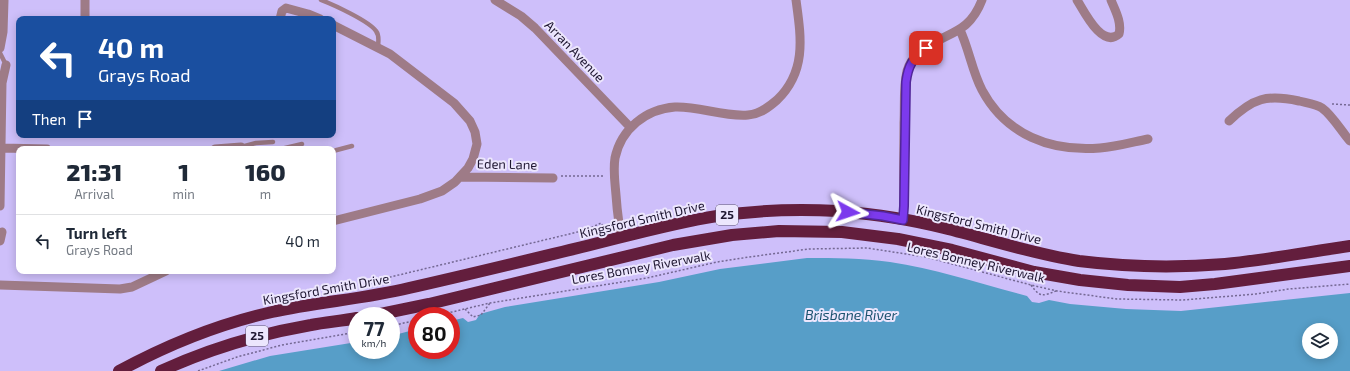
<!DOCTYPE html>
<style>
body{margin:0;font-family:"Exo 2",sans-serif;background:#f6f6f7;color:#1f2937;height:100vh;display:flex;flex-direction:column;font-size:15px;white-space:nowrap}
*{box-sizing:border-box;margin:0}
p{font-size:13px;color:#747a83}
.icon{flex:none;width:22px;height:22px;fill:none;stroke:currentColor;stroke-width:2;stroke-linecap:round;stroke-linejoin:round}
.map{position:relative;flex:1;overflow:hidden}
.drawer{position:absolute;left:16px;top:146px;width:320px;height:128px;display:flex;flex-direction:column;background:#fff;border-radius:8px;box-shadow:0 2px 10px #0003}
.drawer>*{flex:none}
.guide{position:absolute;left:16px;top:16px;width:320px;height:122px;border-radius:8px;box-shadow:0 2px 10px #0003;background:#1a4fa0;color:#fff;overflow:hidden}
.buttons{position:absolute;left:1302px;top:323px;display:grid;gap:8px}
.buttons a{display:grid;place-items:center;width:36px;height:36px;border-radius:50%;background:#fff;box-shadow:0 2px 10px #0003;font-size:20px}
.speed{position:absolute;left:348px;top:307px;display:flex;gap:8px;font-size:20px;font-weight:700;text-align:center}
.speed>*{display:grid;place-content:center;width:52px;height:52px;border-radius:50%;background:#fff;box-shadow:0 2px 10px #0003;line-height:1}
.speed small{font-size:10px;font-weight:400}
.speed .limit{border:6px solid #d22;background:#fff;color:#111}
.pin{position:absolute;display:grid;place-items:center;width:34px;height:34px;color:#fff;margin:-17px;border-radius:8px;box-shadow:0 2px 6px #0006}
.me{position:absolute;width:44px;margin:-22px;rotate:95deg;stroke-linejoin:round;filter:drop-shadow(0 0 3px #0008)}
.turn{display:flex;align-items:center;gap:14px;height:84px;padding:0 16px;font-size:18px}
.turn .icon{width:52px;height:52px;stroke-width:2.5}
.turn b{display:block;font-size:28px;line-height:34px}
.then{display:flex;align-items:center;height:38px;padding:0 16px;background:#0003;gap:8px;font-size:15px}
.eta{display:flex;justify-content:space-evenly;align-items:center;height:68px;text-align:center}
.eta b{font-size:24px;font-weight:800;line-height:28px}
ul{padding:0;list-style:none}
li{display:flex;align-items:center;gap:12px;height:52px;padding:0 16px;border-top:1px solid #e0e1e3}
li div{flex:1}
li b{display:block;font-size:15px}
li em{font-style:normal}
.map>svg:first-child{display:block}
</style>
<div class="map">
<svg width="1350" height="371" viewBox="0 0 1350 371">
<rect width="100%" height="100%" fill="#cebffa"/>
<path fill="#579ec8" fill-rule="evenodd" d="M807,258C835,258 862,258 890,262C936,269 982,284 1027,296L1032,302L1039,303L1049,300L1070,304L1126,309L1181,311L1350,293V371H219L270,356L357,342V350H391V336L417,329V350H451V321L463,318L468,322L476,320L480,314L505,307L659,282L720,269ZM1309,330H1331V352H1309Z"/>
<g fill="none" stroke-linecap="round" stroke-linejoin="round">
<path stroke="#746893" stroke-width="1.5" stroke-dasharray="2 2" stroke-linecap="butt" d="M1332,104L1350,105
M561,176H605
M371,284L378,280L586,230L601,223L604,227
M1031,285C1040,298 1043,296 1056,291
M465,309L473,317L481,315L490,303
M435,316L490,303L647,278L717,262L749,257L809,249L867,248L926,257L1031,285L1057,291L1117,299L1183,300L1256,294L1289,289L1350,284
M391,326L417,320
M198,371L237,357L282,345L357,332"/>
<path stroke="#9e7b87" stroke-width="4.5" d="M321,0C334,5 369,21 376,31C380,36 378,42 378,47
M0,53L6,65
M241,147L256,143L273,142
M281,149L302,144
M333,151L352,146"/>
<path stroke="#9e7b87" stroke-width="9" d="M495,0L521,16L535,28L630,127
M1077,0C1084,11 1102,49 1119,34C1122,22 1115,10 1111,0
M85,19V0
M280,19L282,11L286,8L308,14L320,19
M333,25L390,54L454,103L470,121L475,132L477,144L473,159L468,168L455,182L442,191L420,199L333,221
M960,30C969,49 972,71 982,90C1006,135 1051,152 1100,148C1116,147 1133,142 1148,139
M0,48L3,32L4,0
M1229,121C1253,98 1267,94 1299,101C1307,103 1316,104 1322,108C1332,115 1342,132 1350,141
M2,148L47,149
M215,149L241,147
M460,177L553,178
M0,206L2,83L6,65
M903,219L904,206C903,178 904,151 904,123C905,106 903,88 907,71C909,64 913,58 919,53C944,31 968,37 982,0
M622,237C618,223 617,209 616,195C615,183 613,170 615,158C621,129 646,109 675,107C699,106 723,117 748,115C760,114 769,107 777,100C807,71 801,37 796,0
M0,241L2,232
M0,285L120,289L132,287L166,271"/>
<path stroke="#631e3d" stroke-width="12" d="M371,316L429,304L673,245L732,235L779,231L842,232L898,239L952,250L1034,272L1080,280L1128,285L1180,287L1215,284L1350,266
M119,371C167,345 218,324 272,312C317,302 364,299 409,288C467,275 524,261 582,247C627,236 672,223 717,216C757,210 798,209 838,211C873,214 909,219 944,228C989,239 1033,254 1079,261C1127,267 1176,268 1225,264C1266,260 1308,252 1350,246
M161,371C209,349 259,334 311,325C326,322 342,321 357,318"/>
</g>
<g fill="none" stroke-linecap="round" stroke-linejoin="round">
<defs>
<path id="route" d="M848,212L883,216L903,220L904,206L906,82C908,66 913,57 926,48"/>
</defs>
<use href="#route" stroke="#51269a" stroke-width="10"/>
<use href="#route" stroke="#7c3aed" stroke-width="7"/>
</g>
<g text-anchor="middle" stroke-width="4" stroke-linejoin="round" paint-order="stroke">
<g fill="#ece6fd" stroke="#5c546e" stroke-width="1">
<rect x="716" y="205" width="22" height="20" rx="3"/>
<rect x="246" y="326" width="22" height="20" rx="3"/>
</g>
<g font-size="12" font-weight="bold" fill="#1e1631">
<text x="727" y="219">25</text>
<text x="257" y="340">25</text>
</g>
<g font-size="13" fill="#1e1631" stroke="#ece6fd">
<text transform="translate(575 51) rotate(46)" y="5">Arran Avenue</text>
<text transform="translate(507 164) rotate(1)" y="5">Eden Lane</text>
<text transform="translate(642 219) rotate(-13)" y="5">Kingsford Smith Drive</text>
<text transform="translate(979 224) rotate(14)" y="5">Kingsford Smith Drive</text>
<text transform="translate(976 262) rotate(13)" y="5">Lores Bonney Riverwalk</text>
<text transform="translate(641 267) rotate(-10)" y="5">Lores Bonney Riverwalk</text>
<text transform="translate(326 289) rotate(-10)" y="5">Kingsford Smith Drive</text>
</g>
<g font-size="14" font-style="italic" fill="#1b526f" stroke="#ece6fd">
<text x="851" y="320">Brisbane River</text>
</g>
</g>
</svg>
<div class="buttons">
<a><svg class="icon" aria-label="layers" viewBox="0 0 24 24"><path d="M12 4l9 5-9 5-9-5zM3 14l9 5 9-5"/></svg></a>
</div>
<div class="speed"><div>77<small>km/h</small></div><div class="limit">80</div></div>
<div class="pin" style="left:926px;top:48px;background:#d93025"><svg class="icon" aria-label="arrive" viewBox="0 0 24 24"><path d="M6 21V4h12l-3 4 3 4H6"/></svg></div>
<svg class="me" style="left:848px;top:212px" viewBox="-20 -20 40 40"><path d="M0-17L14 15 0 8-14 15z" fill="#7c3aed" stroke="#fff" stroke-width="4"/></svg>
<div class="guide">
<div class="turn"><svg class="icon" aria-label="left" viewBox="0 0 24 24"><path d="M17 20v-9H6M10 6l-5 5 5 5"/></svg><div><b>40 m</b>Grays Road</div></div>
<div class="then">Then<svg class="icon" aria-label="arrive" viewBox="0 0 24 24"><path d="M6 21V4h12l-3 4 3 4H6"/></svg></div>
</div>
<section class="drawer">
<div class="eta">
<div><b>21:31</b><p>Arrival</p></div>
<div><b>1</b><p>min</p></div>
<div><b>160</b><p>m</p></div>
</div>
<ul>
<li><svg class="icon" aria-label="left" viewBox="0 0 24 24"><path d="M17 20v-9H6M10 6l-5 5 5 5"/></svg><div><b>Turn left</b><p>Grays Road</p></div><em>40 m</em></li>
</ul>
</section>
</div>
